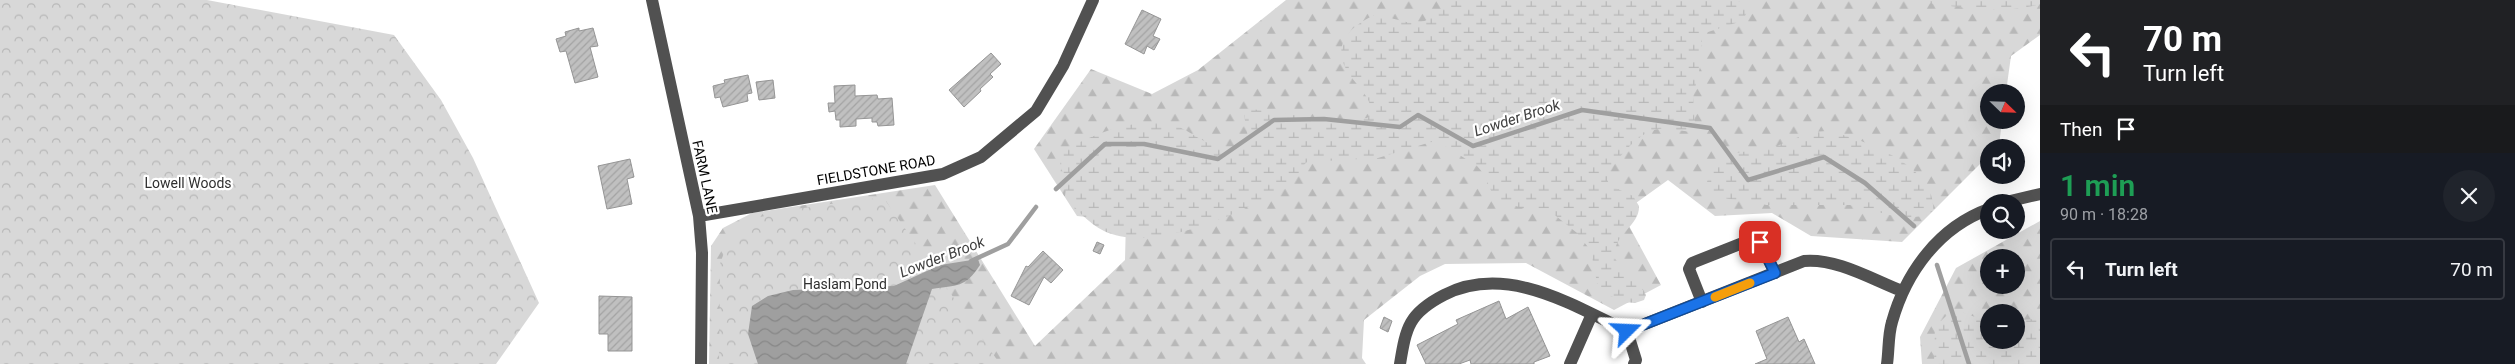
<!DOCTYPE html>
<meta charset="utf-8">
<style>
body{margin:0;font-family:Roboto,sans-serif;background:#20242c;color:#f1f3f6;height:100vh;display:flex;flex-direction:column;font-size:19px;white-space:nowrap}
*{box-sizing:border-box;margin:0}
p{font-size:16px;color:#9ea1a6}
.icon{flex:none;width:28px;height:28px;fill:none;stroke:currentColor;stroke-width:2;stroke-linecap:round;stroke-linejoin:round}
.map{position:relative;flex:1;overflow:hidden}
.details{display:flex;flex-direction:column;background:#171b24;width:475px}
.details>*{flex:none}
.top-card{background:#202124;color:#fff;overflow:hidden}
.needle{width:32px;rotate:113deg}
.controls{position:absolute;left:1980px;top:84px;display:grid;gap:10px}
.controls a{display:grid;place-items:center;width:45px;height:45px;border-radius:50%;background:#171b24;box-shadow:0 5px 20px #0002;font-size:25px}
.pin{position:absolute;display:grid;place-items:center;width:42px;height:42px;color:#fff;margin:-21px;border-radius:10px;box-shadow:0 2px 8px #0006}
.me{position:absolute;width:55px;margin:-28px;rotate:69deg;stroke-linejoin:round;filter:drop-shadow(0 0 4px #0008)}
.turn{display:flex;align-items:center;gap:18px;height:105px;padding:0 20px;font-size:22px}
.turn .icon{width:65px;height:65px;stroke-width:2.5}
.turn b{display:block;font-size:35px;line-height:42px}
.then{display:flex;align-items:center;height:48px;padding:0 20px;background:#0003;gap:10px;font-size:19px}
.round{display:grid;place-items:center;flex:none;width:52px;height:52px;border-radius:26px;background:#20242c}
.summary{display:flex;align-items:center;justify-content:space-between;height:85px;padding:0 20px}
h1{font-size:30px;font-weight:600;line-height:38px;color:#1e9e55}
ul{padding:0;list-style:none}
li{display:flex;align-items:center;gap:15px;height:62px;margin:0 10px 8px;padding:0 10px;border:2px solid #363941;border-radius:5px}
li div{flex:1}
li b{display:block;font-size:19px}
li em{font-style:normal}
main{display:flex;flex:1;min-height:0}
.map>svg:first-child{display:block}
</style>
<main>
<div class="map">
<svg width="2040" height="364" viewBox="0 0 2040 364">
<defs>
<pattern id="forest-firs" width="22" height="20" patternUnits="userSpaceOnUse" patternTransform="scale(1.25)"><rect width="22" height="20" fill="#d8d8d8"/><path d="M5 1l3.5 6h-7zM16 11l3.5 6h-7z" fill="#b8b8b8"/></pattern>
<pattern id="wetland-marsh" width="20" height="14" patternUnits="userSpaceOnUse" patternTransform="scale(1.25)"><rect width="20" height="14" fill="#d8d8d8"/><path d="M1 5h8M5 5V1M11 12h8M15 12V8" fill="none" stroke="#b8b8b8"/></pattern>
<pattern id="park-crowns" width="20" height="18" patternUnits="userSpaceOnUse" patternTransform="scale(1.25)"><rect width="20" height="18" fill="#d8d8d8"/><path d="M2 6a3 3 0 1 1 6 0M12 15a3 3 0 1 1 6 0" fill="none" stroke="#b8b8b8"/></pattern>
<pattern id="water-waves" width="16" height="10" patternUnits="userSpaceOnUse" patternTransform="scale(1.25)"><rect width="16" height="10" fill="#9f9f9f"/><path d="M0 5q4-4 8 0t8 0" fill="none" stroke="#878787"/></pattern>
<pattern id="building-hatch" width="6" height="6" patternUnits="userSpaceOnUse" patternTransform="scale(1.25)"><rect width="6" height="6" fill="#c0c0c0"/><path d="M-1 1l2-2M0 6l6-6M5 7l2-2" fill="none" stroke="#a3a3a3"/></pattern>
</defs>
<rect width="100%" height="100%" fill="#fff"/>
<path fill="url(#forest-firs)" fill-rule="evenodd" d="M1286,0H2040V35L2011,56L2006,92H1989V120H2002L1999,146L1989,148V155L1902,242L1811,236L1772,213L1715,216L1668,180L1622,213L1661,285L1614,310L1526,263L1445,264L1420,276L1364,320L1362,358L1366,364H709L711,246L723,228L752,213L935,185L1035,346L1125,260L1126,221L1077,216L1034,149L1091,69L1152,94L1198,70Z
M2040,221V364H1922L1920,337L1956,268ZM1989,258H2016V285H1989ZM1989,312H2016V340H1989Z"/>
<path fill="url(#wetland-marsh)" d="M1453,0H1735L1746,4L1749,9L1742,21L1705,33L1702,37L1700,67L1693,97L1695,124L1691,132C1681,131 1669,128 1659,129C1639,131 1620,156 1609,172L1607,178L1609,185L1633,196L1639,206C1640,226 1612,235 1615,257C1617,267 1639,281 1646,295L1644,300L1635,303L1625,302L1604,293L1597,283L1591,251L1577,233L1551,212L1521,208L1500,200L1492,193L1484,174L1477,166L1442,144L1431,142L1378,158L1307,162C1302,166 1300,172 1296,177C1293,180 1287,183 1284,186C1244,214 1152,254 1104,231C1088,223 1076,209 1065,196L1067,180C1059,167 1055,154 1072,146C1102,131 1135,119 1169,124C1192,127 1219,163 1247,143L1248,137L1244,115L1251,109L1339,121L1367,118L1372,113C1370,94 1355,85 1346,69C1332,43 1352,25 1375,15C1388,16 1399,21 1411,23C1426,25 1443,10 1453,0Z
M1910,0H2040V4C2002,16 1949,6 1910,0Z
M1827,131C1861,138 1938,166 1933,211L1925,216L1902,218L1850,205H1766C1750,197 1715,204 1706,188L1708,177L1725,155L1777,146L1811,132Z
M1953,309L1989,322V340H2016V320L2040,319V364H1934L1935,327Z"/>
<path fill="url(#park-crowns)" d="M0,0H207L394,35L441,100L473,158L539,303L496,364H0Z
M883,197L1000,364H719L720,264C725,248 733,233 747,223C768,209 854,202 883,197Z"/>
<path fill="url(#water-waves)" d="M978,259L980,265C965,288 957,285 932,289L906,364H758L748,334L752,306L768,296L793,290L894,286L940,265Z"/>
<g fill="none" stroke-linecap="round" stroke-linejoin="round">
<path stroke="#9f9f9f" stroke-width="4.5" d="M1056,189L1105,144H1144L1218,159L1274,120L1324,119L1400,127L1418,115L1473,146L1582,110L1710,128L1748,180L1824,157L1865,183L1914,226
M971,261L1008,244L1036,207
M1937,265L1969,364"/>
</g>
<path fill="url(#building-hatch)" stroke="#959595" d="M1142,10L1161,19L1153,36L1160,39L1154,50L1147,46L1144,54L1125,44Z
M579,28V31L593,28L598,46L590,47L598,77L575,83L566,51L560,52L556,39L566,36L565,32Z
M991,53L1001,64L990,74L993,77L980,89L981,91L964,107L949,90Z
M748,75L752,93L747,94L748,101L723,107L720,97L715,98L713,86L725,83L724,80Z
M773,80L775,98L759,100L756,82Z
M855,85V96L877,95L878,99L892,98L894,125L878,126L877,122H872V118L856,119V126L840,127V120H836L835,111L829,112L828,103H835L834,86Z
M630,159L634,177L627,179L632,204L607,209L598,166Z
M1097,242L1104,245L1100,254L1093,251Z
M1043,251L1063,270L1051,283L1044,277L1029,305L1011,296L1026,266L1028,267Z
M599,296L632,297V351H608V334H599Z
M1499,301L1506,319L1528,307L1550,356L1534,362V364H1471L1470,360L1459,364H1426L1417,345L1458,324L1456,320Z
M1384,317L1392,321L1388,332L1380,328Z
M1788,317L1799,342L1804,339L1815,364H1755L1767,359L1756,331Z"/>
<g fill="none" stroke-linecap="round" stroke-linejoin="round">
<path stroke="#515151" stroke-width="12" d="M652,0L699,216L702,253L701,364
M2006,202L2040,194
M699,216L943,174L981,157L1036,111L1063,66L1093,0
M1702,302L1689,269L1692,263L1750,240L1760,242L1775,273
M1627,331L1636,360L1634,364
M1400,364C1406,327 1409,313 1444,295C1506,263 1572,305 1627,331L1804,261C1837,258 1873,280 1902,291
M1570,364L1592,314
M1887,364C1889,350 1888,335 1892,322C1906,272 1939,227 1989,209"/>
</g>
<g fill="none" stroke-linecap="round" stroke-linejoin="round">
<defs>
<path id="route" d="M1627,331L1775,273L1760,242"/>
</defs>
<use href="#route" stroke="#114b97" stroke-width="12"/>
<use href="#route" stroke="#1a73e8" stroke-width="9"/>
<path stroke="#f59e0b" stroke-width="9" d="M1715,297L1750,283"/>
</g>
<g text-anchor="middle" stroke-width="4.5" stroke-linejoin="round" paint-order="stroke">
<g font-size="14" fill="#000" stroke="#fff">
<text transform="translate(876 170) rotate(-10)" y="5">FIELDSTONE ROAD</text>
<text transform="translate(705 177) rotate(78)" y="5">FARM LANE</text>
</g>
<g font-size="14" fill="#2f2f2f" stroke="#fff">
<text x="188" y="188">Lowell Woods</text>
<text x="845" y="289">Haslam Pond</text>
</g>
<g font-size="15" font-style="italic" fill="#404040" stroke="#fff">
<text transform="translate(1517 118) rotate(-18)" y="5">Lowder Brook</text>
<text transform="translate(942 257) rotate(-21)" y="5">Lowder Brook</text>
</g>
</g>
</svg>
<div class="controls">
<a><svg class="needle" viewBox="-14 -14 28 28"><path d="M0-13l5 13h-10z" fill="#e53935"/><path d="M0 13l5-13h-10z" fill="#9ea1a6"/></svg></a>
<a><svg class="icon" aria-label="sound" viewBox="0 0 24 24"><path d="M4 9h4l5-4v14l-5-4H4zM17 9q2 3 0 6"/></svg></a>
<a><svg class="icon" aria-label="search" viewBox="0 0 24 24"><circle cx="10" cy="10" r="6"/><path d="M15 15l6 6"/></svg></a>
<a>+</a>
<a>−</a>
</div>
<div class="pin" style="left:1760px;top:242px;background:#d93025"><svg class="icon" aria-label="arrive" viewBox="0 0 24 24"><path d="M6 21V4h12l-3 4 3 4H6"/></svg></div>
<svg class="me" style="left:1627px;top:331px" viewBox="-20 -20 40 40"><path d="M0-17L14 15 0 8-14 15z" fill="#1a73e8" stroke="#fff" stroke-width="4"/></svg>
</div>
<section class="details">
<div class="top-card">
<div class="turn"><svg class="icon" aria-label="left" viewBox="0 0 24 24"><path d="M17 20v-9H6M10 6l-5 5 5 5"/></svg><div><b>70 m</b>Turn left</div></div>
<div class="then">Then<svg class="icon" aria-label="arrive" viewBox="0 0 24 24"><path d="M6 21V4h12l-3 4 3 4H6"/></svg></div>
</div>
<div class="summary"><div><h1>1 min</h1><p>90 m · 18:28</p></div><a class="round"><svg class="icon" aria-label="close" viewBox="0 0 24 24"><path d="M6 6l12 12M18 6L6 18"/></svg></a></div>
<ul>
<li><svg class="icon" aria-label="left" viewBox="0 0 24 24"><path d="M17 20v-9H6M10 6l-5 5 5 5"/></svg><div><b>Turn left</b></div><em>70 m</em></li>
</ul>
</section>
</main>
